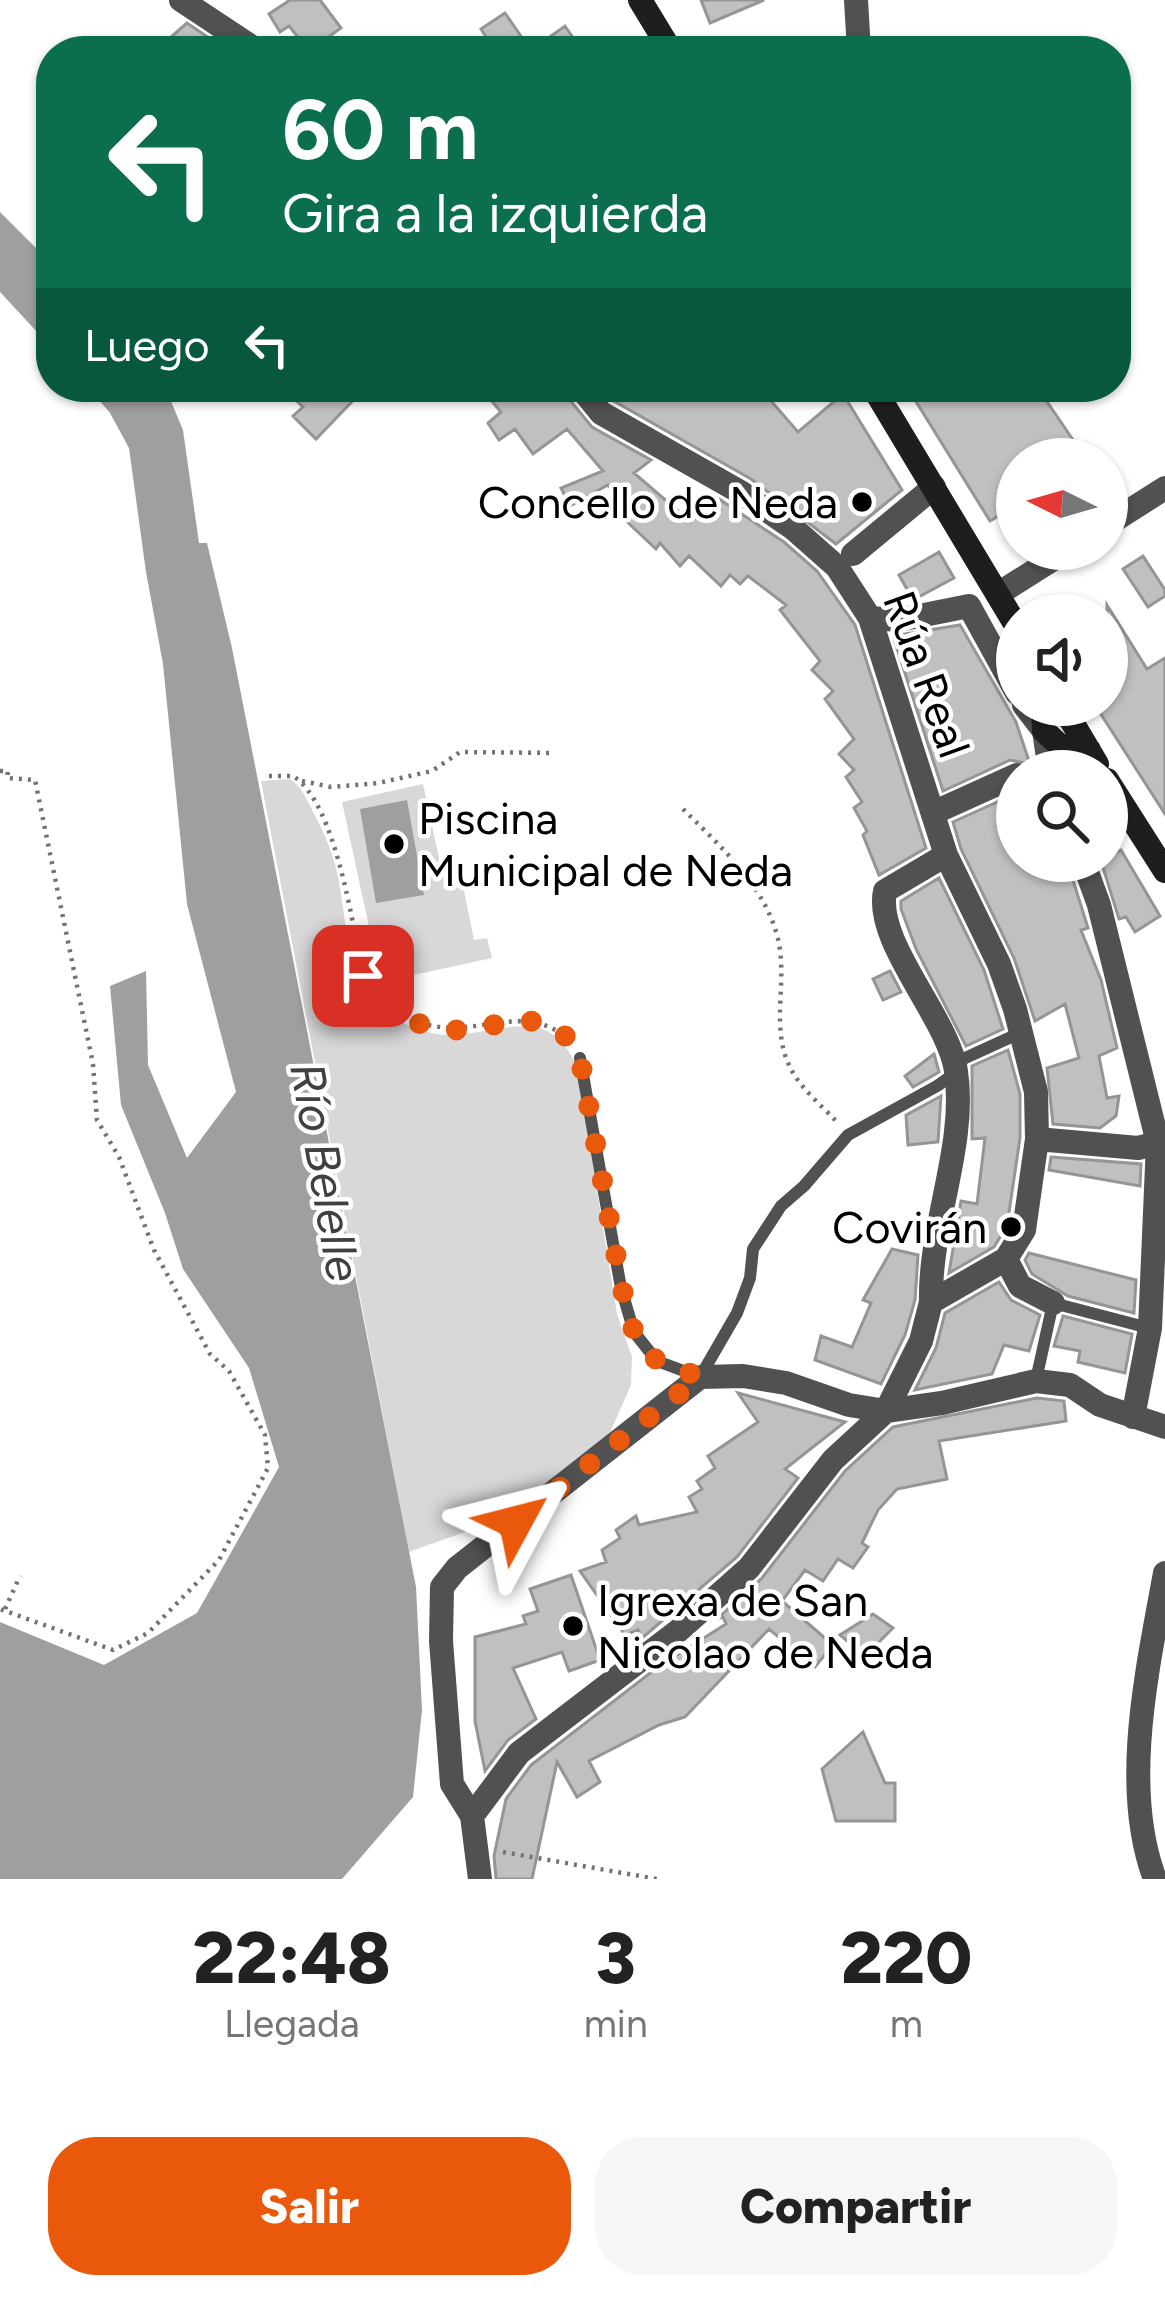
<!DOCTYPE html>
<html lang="es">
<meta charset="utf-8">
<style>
body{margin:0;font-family:Figtree,sans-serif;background:#f6f6f6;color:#222;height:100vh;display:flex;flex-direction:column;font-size:45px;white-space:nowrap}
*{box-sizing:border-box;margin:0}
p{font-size:39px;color:#767676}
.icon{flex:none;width:66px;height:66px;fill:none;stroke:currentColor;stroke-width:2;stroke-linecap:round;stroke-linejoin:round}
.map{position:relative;height:1879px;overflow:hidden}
.side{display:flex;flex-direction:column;background:#fff;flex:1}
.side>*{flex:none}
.banner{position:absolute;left:36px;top:36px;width:1095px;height:366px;border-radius:48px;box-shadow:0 3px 9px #0004;background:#0b6e4f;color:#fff;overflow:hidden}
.needle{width:78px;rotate:275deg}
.tools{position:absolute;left:996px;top:438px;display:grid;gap:24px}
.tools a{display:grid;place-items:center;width:132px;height:132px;border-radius:50%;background:#fff;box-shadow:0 3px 9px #0004;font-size:60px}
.pin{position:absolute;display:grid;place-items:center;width:102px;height:102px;color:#fff;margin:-51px;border-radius:24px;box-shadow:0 6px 18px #0006}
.me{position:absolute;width:132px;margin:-66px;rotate:52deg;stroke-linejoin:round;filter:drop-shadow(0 0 9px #0008)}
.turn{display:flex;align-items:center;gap:42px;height:252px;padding:0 48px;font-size:54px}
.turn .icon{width:156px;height:156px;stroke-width:2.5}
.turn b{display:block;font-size:84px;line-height:102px}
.then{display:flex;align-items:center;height:114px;padding:0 48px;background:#0003;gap:24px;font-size:45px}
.eta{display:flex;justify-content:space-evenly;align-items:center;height:204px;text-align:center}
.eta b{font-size:72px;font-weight:800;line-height:84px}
.action{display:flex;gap:24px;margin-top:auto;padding:24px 48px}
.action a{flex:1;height:138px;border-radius:48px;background:#ea580c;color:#fff;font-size:48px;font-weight:800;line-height:138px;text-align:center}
.action a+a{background:#f6f6f6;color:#222}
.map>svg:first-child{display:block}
</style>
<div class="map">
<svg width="1165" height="1879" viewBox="0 0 1165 1879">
<rect width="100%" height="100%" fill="#fff"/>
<path fill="#d8d8d8" d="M290,779C301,786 305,796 311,808C321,827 331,847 336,868C346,906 345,973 372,1002C389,1019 424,1035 448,1035C500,1035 549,1001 577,1067L617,1314L632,1357L631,1385L609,1435L501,1519L409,1552L261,781Z
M423,784L446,890L463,886L474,940L487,938L492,958L381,982L342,802Z"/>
<path fill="#9f9f9f" d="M0,212L51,263V347L0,292Z
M88,387H165L183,430L199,543H207L232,648L416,1587L422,1710L413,1797L342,1879H0V1622L104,1665L197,1613L279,1467L249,1368L183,1269L165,1213L121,1105L110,986L146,971L148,1065L187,1158L236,1092L187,904L163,664L146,572L129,448L110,413Z
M407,800L424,895L376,903L360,809Z"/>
<path fill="#c0c0c0" stroke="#959595" stroke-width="3" d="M290,0H320L341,28L309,51L289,26L280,32L269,14Z
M701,0H764L710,23Z
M505,13L525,42L510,51H495L481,29Z
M187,23L228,51H155Z
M565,26L582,51H530Z
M282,387H366L316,439L293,416L303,407Z
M480,387H559L592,427L651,460L634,473L691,522L716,497L784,542L817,571L855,625L926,848L879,875L863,835L867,831L854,808L862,802L846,777L854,770L839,754L854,739L825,699L833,691L812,670L820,661L780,610L786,605L748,576L740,584L730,575L721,586L689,556L680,566L660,543L656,549L623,518L629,512L608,485L570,506L561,488L603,471L567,429L533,454L515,429L499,440L488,423L501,412Z
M613,387H759L798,432L843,394L902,490L836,544L751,479L612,400L607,394Z
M907,387H1037L1086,459H1017V505L990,521Z
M939,552L954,578L913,600L899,575Z
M1143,556L1165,590V596L1148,607L1123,569Z
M1107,605L1147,669L1165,658V814L1095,705H1107Z
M960,625L1016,722L1030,764L1010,760L943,791L893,636Z
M1017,793V861H1067L1088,928L1081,930L1101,980L1117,1048L1099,1056L1107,1098L1119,1096L1116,1116L1100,1128L1053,1124L1047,1068L1079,1058L1065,1004L1035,1021L1014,958L961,849L953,822Z
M1121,850L1160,916L1135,932L1126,917L1119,919L1101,861Z
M939,878L984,970L1003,1029L966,1046L916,949L901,909V901Z
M890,971L901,992L883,1000L873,979Z
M1008,1050L1020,1094V1138L1007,1226L994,1247L949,1273L961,1201L977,1204L985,1138L972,1139V1066Z
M934,1054L939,1072L913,1087L905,1076Z
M941,1096L938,1142L908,1145L906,1115Z
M1051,1157L1141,1164L1140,1186L1049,1170Z
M892,1249L918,1255L915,1300L905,1335L881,1384L815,1360L821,1336L852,1347L871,1303L863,1300Z
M1029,1253L1136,1280L1134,1313L1068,1296L1032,1274L1025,1260Z
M999,1282L1011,1300L1040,1315L1029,1351L1004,1345L992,1374L915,1390L936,1348L945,1313Z
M1063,1316L1132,1334L1125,1373L1078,1362L1080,1351L1054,1346Z
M738,1393L845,1422L785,1469L798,1478L737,1557L642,1638L638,1630L625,1635L580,1571L606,1562L602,1550L620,1538L616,1530L636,1516L639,1525L697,1512L689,1497L702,1489L697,1481L715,1468L708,1456L758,1422Z
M1037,1398L1064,1401L1066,1421L939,1441L947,1479L897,1489L878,1510L862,1543L868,1547L853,1568L838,1559L823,1581L805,1570L782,1601L833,1645L815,1667L769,1629L685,1717L659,1725L589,1761L600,1782L577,1797L557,1762L532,1879H496L494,1856L506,1799L531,1765L658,1667L726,1624L723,1617L717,1619L762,1578L845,1471L893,1427Z
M571,1575L600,1660L569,1671L562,1652L513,1668L536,1719L508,1740L485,1771L475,1721V1637L526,1624L523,1616L538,1611L530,1589Z
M873,1614L893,1628L865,1656L840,1635Z
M863,1732L885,1783H895V1821H836L822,1769Z"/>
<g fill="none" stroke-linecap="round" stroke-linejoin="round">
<path stroke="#737373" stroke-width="4.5" stroke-dasharray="3 6" stroke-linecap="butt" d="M0,771H8L7,778L35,780L93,1064L97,1120L119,1157L154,1250L210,1354L229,1371L265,1435L268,1468L219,1560L148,1633L113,1650L0,1609
M269,776H293C336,803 353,927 363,976C367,989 376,995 387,1004C457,1061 516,990 570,1041
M302,781L331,787L378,783L432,771L460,752L555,753
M683,809C720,846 763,884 777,935C789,978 770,1025 789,1065C798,1086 821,1105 837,1122
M5,1609L20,1576
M503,1852L657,1879"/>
<path stroke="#515151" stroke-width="12" d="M580,1058L621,1288L634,1332L657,1361L700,1377L737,1313L750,1278L753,1249L781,1206L804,1186L848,1135L937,1086L957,1072L963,1059L1022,1032
M1036,1380L1053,1303L1149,1328"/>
<path stroke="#515151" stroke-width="24" d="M181,0L258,51
M856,0L859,51
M1107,525L1165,488
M853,554L934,487
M998,594L1069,549
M870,618L899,620L969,606L1017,693
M1024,705L1044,731L1050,771
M933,813L1017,775
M1083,861L1099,905L1158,1143L1150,1328L1133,1417
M1037,1139L1138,1148L1158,1143
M1006,1259L1020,1286L1053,1303
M931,1302C929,1225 967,1146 956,1071C949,1019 874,942 885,891L946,855
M472,1816L519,1753L678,1631L749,1568L833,1460L886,1411L921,1341L931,1302L1006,1259L1024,1230L1037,1139L1036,1092L1015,1009L999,964L946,855L870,618L837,567L794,529L742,493L601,413L580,387
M480,1879L472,1816L452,1784L441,1641L442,1587L457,1568L700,1377L743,1376L786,1383L849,1405L886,1411L942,1403L1036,1381L1070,1385L1100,1405L1165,1427
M1155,1879C1120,1787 1148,1667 1165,1573"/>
<path stroke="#1e1e1e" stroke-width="24" d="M640,0L671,51
M873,387L1017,627
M1043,705L1044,731L1070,755L1089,750
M1062,705L1097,764
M1107,780L1165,871"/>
</g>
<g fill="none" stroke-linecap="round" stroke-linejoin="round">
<path stroke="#ea580c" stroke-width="21" stroke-dasharray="0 37.8" d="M363,976C367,989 376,995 387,1004C403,1017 425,1029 446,1030C498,1032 550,995 580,1058L622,1288L634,1332L657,1361L700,1377L516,1522"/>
</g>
<g fill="#000" stroke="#fff" stroke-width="4.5">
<circle cx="862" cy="502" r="12"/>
<circle cx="394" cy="844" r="12"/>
<circle cx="1011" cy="1227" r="12"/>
<circle cx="573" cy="1626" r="12"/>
</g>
<g text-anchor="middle" stroke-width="9" stroke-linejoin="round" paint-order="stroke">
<g font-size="45" fill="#000" stroke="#fff" text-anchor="end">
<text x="838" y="518">Concello de Neda</text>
<text x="418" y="834" text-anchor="start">Piscina<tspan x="418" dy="52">Municipal de Neda</tspan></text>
<text x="987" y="1243">Covirán</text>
<text x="597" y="1616" text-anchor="start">Igrexa de San<tspan x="597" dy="52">Nicolao de Neda</tspan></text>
</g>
<g font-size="45" fill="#000" stroke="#fff">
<text transform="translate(927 674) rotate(70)" y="16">Rúa Real</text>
</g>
<g font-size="48" font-style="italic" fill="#404040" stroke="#fff">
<text transform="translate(326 1172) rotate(80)" y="17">Río Belelle</text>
</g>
</g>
</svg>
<div class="tools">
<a><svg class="needle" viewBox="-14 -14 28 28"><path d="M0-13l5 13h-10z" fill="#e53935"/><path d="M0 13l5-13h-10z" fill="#767676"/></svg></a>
<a><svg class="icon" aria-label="sound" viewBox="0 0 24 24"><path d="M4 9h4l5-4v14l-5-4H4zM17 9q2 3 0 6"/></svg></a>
<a><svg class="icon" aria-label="search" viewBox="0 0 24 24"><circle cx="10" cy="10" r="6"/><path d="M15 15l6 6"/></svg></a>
</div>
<div class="pin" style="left:363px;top:976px;background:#d93025"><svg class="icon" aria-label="arrive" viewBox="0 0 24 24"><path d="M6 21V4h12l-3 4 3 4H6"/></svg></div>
<svg class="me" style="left:516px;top:1522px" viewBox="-20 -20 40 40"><path d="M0-17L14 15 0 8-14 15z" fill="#ea580c" stroke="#fff" stroke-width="4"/></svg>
<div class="banner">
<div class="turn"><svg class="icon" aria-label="left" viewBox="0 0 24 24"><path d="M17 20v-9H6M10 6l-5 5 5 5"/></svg><div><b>60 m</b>Gira a la izquierda</div></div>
<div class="then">Luego<svg class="icon" aria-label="left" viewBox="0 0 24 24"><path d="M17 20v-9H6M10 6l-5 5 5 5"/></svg></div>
</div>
</div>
<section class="side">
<div class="eta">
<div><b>22:48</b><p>Llegada</p></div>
<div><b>3</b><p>min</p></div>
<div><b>220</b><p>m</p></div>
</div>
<div class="action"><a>Salir</a><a>Compartir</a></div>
</section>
